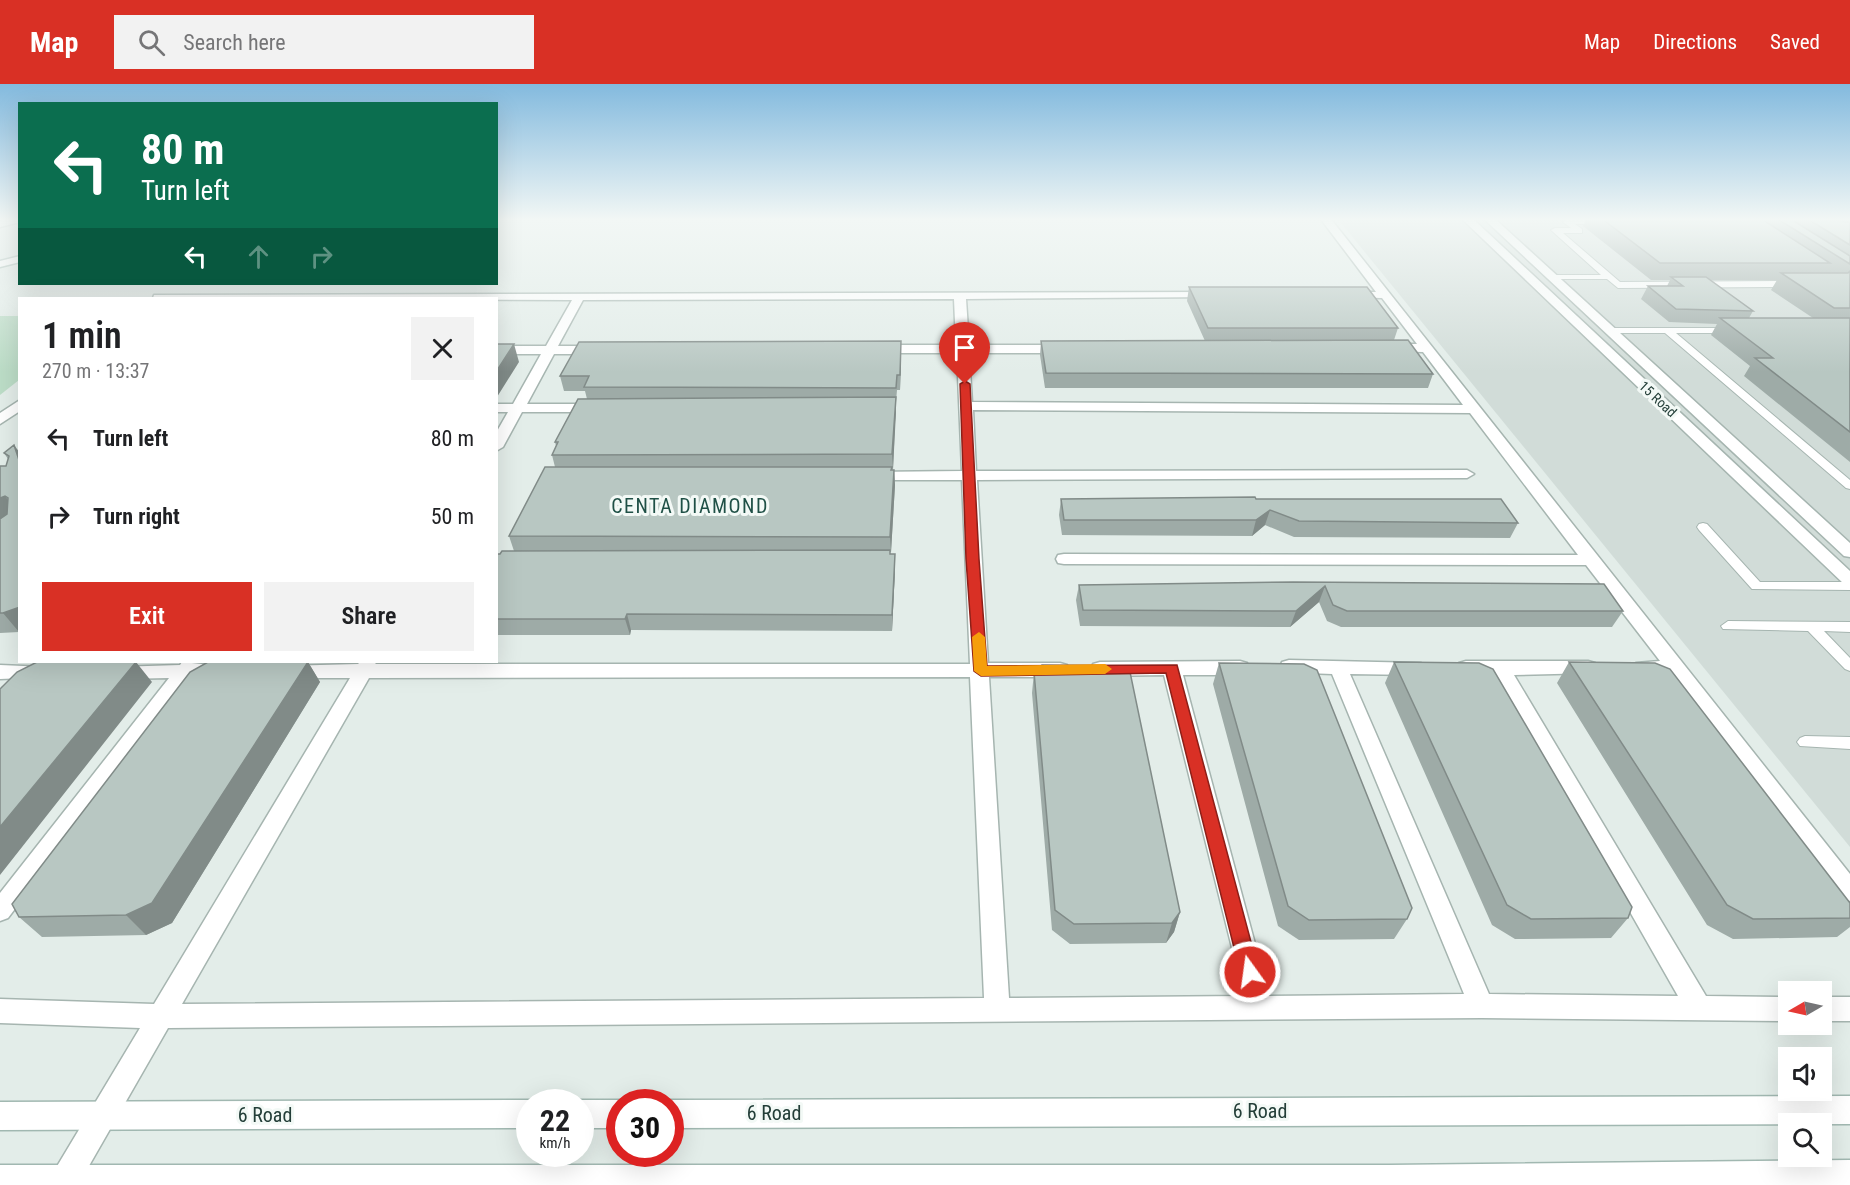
<!DOCTYPE html>
<meta charset="utf-8">
<style>
body{margin:0;font-family:"Roboto Condensed",sans-serif;background:#f2f2f2;color:#202124;height:100vh;display:flex;flex-direction:column;font-size:22px;white-space:nowrap}
*{box-sizing:border-box;margin:0}
p{font-size:20px;color:#757577}
.icon{flex:none;width:33px;height:33px;fill:none;stroke:currentColor;stroke-width:2;stroke-linecap:round;stroke-linejoin:round}
.map{position:relative;flex:1;overflow:hidden}
.side{position:absolute;left:18px;top:213px;width:480px;height:366px;display:flex;flex-direction:column;background:#fff;border-radius:0px;box-shadow:0 6px 24px #0002}
.side>*{flex:none}
.banner{position:absolute;left:18px;top:18px;width:480px;height:183px;border-radius:0px;box-shadow:0 6px 24px #0002;background:#0b6e4f;color:#fff;overflow:hidden}
.needle{width:39px;rotate:261deg}
.tools{position:absolute;left:1778px;top:897px;display:grid;gap:12px}
.tools a{display:grid;place-items:center;width:54px;height:54px;border-radius:0px;background:#fff;box-shadow:0 6px 24px #0002;font-size:30px}
.speed{position:absolute;left:516px;top:1005px;display:flex;gap:12px;font-size:30px;font-weight:700;text-align:center}
.speed>*{display:grid;place-content:center;width:78px;height:78px;border-radius:50%;background:#fff;box-shadow:0 6px 24px #0002;line-height:1}
.speed small{font-size:15px;font-weight:400}
.speed .limit{border:9px solid #d22;background:#fff;color:#111}
.pin{position:absolute;display:grid;place-items:center;width:51px;height:51px;color:#fff;margin:-62px -26px;border-radius:50% 50% 50% 0;rotate:-45deg;box-shadow:0 0 6px #0007}
.pin .icon{rotate:45deg}
.me{position:absolute;width:66px;margin:-33px;rotate:346deg;stroke-linejoin:round;filter:drop-shadow(0 0 4px #0008)}
.turn{display:flex;align-items:center;gap:21px;height:126px;padding:0 24px;font-size:27px}
.turn .icon{width:78px;height:78px;stroke-width:2.5}
.turn b{display:block;font-size:42px;line-height:51px}
.lanes{display:flex;align-items:center;height:57px;padding:0 24px;background:#0003;justify-content:center;gap:30px;direction:ltr}
.lanes .off{opacity:.35}
.round{display:grid;place-items:center;flex:none;width:63px;height:63px;border-radius:0px;background:#f2f2f2}
.overview{display:flex;align-items:center;justify-content:space-between;height:102px;padding:0 24px}
h1{font-size:36px;font-weight:600;line-height:45px}
.cta{display:flex;gap:12px;margin-top:auto;padding:12px 24px}
.cta a{flex:1;height:69px;border-radius:0px;background:#d93025;color:#fff;font-size:24px;font-weight:600;line-height:69px;text-align:center}
.cta a+a{background:#f2f2f2;color:#202124}
ul{padding:0;list-style:none}
li{display:flex;align-items:center;gap:18px;height:78px;padding:0 24px}
li div{flex:1}
li b{display:block;font-size:22px}
li em{font-style:normal}
header{display:flex;align-items:center;gap:36px;box-sizing:border-box;height:84px;padding:0 30px;background:#d93025;color:#fff}
header strong{font-size:28px}
nav{display:flex;gap:33px;margin-inline-start:auto;font-size:21px}
.search{width:420px;height:54px;background:#f2f2f2;display:flex;align-items:center;gap:15px;box-sizing:border-box;padding:0 21px;border-radius:0px;color:#757577;font-size:22px}
.map>svg:first-child{display:block}
</style>
<header>
<strong>Map</strong>
<div class="search"><svg class="icon" aria-label="search" viewBox="0 0 24 24"><circle cx="10" cy="10" r="6"/><path d="M15 15l6 6"/></svg>Search here</div>
<nav><a>Map</a><a>Directions</a><a>Saved</a></nav>
</header>
<div class="map">
<svg width="1850" height="1101" viewBox="0 0 1850 1101">
<rect width="100%" height="100%" fill="#e3ede9"/>
<path fill="#d1dcd8" d="M1337,134H1850V763Z"/>
<path fill="#bcddc7" d="M0,232H20L19,296L0,311Z"/>
<g fill="none" stroke-linecap="round" stroke-linejoin="round">
<defs>
<path id="service" d="M1567,136H1607L1608,138L1604,140H1575L1582,145V149H1563L1620,198L1793,197L1797,200L1793,203L1618,204L1607,195H1549L1548,193L1552,191H1601L1551,146L1555,144H1571L1563,138Z
M1606,244H1734L1736,246L1731,249H1676L1850,396V405L1846,404L1665,249H1609L1604,246Z
M1703,439L1707,440L1760,498H1850V506L1752,505L1699,446L1697,443L1699,440Z
M1728,537L1850,538V548L1824,547L1850,574V587L1845,585L1808,547L1723,545L1721,542Z
M1805,652L1850,653V665L1800,662L1797,658L1800,654Z"/>
<path id="minor" d="M11,134H20V138L0,143V137Z
M1320,134H1330L1850,790V817L1842,814L1670,590L1636,589L1634,584L1636,579L1660,577L1586,481L1064,480L1058,479L1056,475L1058,471L1064,470L1578,471L1470,329L973,326L976,387L1467,386L1474,390L1467,394L977,396L988,579H1060L1067,581L1069,586L1067,591L1060,593H989L1009,914L1244,912L1164,591L1100,592L1093,590L1091,585L1093,580L1100,578L1240,577L1247,579L1249,584L1247,589L1240,591H1183L1269,912L1464,910L1332,590L1282,588L1280,583L1282,578L1289,576L1421,579L1423,584L1421,589L1414,591L1350,590L1489,910L1678,912L1495,591L1459,589L1457,584L1459,579L1466,577H1588L1595,579L1597,584L1595,589L1514,591L1706,912L1788,913V937L1482,934L168,944L78,1101H55L52,1094L56,1084L140,944L0,939V915L154,920L350,594H290L283,592L281,587L283,582L358,580L360,578H374L376,580H970L962,396H871L864,392L871,388L962,387L957,269H876L870,265L876,261H956L954,215L583,216L558,262H600L606,266L600,270H554L527,320H597L604,324L597,328H522L503,363L496,367V349L508,328H496V320H513L541,270H496V262H546L572,216L153,214L154,211L1212,208L1216,209V213L966,215L969,261H1065L1071,265L1065,269H969L972,318L1463,321L1423,268L1385,267L1383,264L1389,260H1417L1382,214L1344,213V209L1348,208H1376ZM970,593L984,914L182,920L369,594Z
M20,316V327L0,340V329Z
M182,578L221,582L223,587L221,592L190,594L8,834L0,837V809L169,594L122,595L115,593L113,588L115,583L180,581Z
M0,581L47,583L49,588L47,593L0,595Z
M1821,913H1850V937H1821Z"/>
<path id="tertiary" d="M1461,134H1472L1850,487V501L1844,500Z
M1483,134H1494L1850,459V473L1844,472Z"/>
<path id="secondary" d="M20,172V178L0,183V177Z
M1850,1012V1040L670,1044V1018H665L670,1016Z
M530,1016L535,1018H530V1044L0,1046V1018Z
M580,1016H620L625,1018H620V1044H580V1018H575Z
M1850,1076V1101H0V1081H1389Z"/>
</defs>
<use href="#service" stroke="#a6b5b0" stroke-width="2"/>
<use href="#minor" stroke="#a6b5b0" stroke-width="3"/>
<use href="#tertiary" stroke="#a6b5b0" stroke-width="3"/>
<use href="#secondary" stroke="#a1b8b1" stroke-width="3"/>
<use href="#service" fill="#fff" fill-rule="evenodd"/>
<use href="#minor" fill="#fff" fill-rule="evenodd"/>
<use href="#tertiary" fill="#fff" fill-rule="evenodd"/>
<use href="#secondary" fill="#fff" fill-rule="evenodd"/>
</g>
<path fill="#9eaba7" fill-rule="evenodd" d="M1587,134H1850V378L1744,292L1750,282L1711,251L1717,240L1669,238L1641,215L1648,202H1667L1670,196H1651L1583,142ZM1710,196H1777L1771,206L1813,234H1749L1753,227Z
M1189,203L1398,244L1394,256L1433,290L1428,304H1045L1040,271L1041,257H1205L1187,217Z
M901,272L900,306H897L896,318L893,385H892L894,386L895,401L891,468H890V470H895V486L892,547L631,546L630,551H496V470H500L514,467L509,452L555,383L552,371L556,362L555,358L587,315L585,307H564L560,292Z
M14,361L19,548L0,549V382H6L8,375L4,369Z
M1061,415H1256L1518,439L1510,454L1294,453L1265,441L1252,452L1062,451L1059,431Z
M1293,498L1623,527L1612,543H1341L1327,537L1319,518L1290,543L1080,542L1076,516L1079,501Z
M308,578L320,598L172,839L146,851L42,853L19,833Z
M1394,578L1628,834L1611,854L1515,855L1492,841L1385,599Z
M1569,578L1850,819V843L1837,853L1733,855L1707,841L1557,599Z
M1219,579L1407,835L1394,855L1299,856L1278,842L1213,600Z
M1034,588L1180,828L1174,848L1166,859L1070,860L1052,846L1032,609Z"/>
<path fill="#818b88" d="M901,257V272L900,306V291Z
M514,260L519,278L497,313L496,288Z
M896,313V328L893,385L892,370Z
M14,361L20,369V379Z
M894,386L895,401L891,468L890,453Z
M5,412L19,431L0,444V414Z
M1270,426L1265,441L1252,452L1256,436Z
M895,470V486L892,547V531Z
M1325,502L1319,518L1290,543L1296,527Z
M20,523V548H19L3,529Z
M627,530L631,546L630,551L625,535Z
M136,578L152,598L0,791V743Z
M308,578L320,598L172,839L146,851L126,831Z
M1180,828L1174,848L1166,859L1172,839Z"/>
<path fill="#b8c7c2" stroke="#818b88" stroke-width="1.5" d="M1601,134H1760L1830,179H1660Z
M1776,134H1789L1850,172V180Z
M1806,134H1839L1838,135L1844,138H1850V161Z
M1850,187V224H1834L1781,189H1848Z
M1671,193H1706L1753,227L1676,225L1648,202H1683Z
M1189,203H1367L1398,244H1208Z
M1720,234H1850V348L1755,274H1773Z
M1408,256L1433,290L1046,289L1041,257Z
M901,257L900,291H897L896,304L584,303L589,292H560L579,258Z
M496,260H514L496,288Z
M896,313L892,370L552,371L558,358H555L578,315Z
M14,361L20,379V523L3,529H0V435L7,430L8,414L5,412L0,414V382H6L9,372L4,369Z
M545,383H892L891,386H894L890,453L509,452Z
M1255,413L1256,415H1501L1518,439L1299,437L1270,426L1256,436H1064L1061,415Z
M890,466V470H895L892,531L627,530L625,535H496V470H500L502,467Z
M1293,498L1604,500L1623,527H1347L1333,521L1325,502L1296,527L1083,526L1079,501Z
M37,578H136L0,743V605L17,588Z
M208,578H308L152,819L126,831L19,833L12,820L190,588Z
M1394,578L1479,579L1493,585L1632,823L1628,834L1531,835L1507,821Z
M1569,578L1655,579L1670,585L1850,819V834L1753,835L1727,821Z
M1219,579L1304,580L1317,586L1412,824L1407,835L1309,836L1288,822Z
M1042,581L1119,582L1130,588L1180,828L1172,839L1074,840L1055,826L1034,588Z"/>
<linearGradient id="sky" x2="0" y2="1"><stop stop-color="#83bade"/><stop offset="0.47" stop-color="#f2f7f5"/><stop offset="1" stop-color="#f2f7f5" stop-opacity="0"/></linearGradient>
<rect width="1850" height="288" fill="url(#sky)"/>
<path fill="#d93025" stroke="#8d1f18" stroke-width="1.5" d="M965,297L970,300L979,475L987,582L1177,581L1259,888L1256,894L1250,896L1243,894L1240,888L1166,589L981,592L974,587L966,475L960,300Z"/>
<path fill="#f59e0b" d="M979,548L985,553L987,582L1105,580L1112,585L1105,590L981,592L974,587L972,553Z"/>
<g text-anchor="middle" stroke-width="6" stroke-linejoin="round" paint-order="stroke">
<g font-size="14" fill="#233e38" stroke="#f3f9f6">
<text transform="translate(1658 315) rotate(43)" y="5">15 Road</text>
</g>
<g font-size="20" letter-spacing="1.5" fill="#1f5046" stroke="#f3f9f6">
<text x="690" y="429">CENTA DIAMOND</text>
</g>
<g font-size="20" fill="#233e38" stroke="#f3f9f6">
<text x="1260" y="1034">6 Road</text>
<text x="774" y="1036">6 Road</text>
<text x="265" y="1038">6 Road</text>
</g>
</g>
</svg>
<div class="tools">
<a><svg class="needle" viewBox="-14 -14 28 28"><path d="M0-13l5 13h-10z" fill="#e53935"/><path d="M0 13l5-13h-10z" fill="#757577"/></svg></a>
<a><svg class="icon" aria-label="sound" viewBox="0 0 24 24"><path d="M4 9h4l5-4v14l-5-4H4zM17 9q2 3 0 6"/></svg></a>
<a><svg class="icon" aria-label="search" viewBox="0 0 24 24"><circle cx="10" cy="10" r="6"/><path d="M15 15l6 6"/></svg></a>
</div>
<div class="speed"><div>22<small>km/h</small></div><div class="limit">30</div></div>
<div class="pin" style="left:965px;top:300px;background:#d93025"><svg class="icon" aria-label="arrive" viewBox="0 0 24 24"><path d="M6 21V4h12l-3 4 3 4H6"/></svg></div>
<svg class="me" style="left:1250px;top:888px" viewBox="-20 -20 40 40"><circle r="17" fill="#d93025" stroke="#fff" stroke-width="3"/><path d="M0-11L8 9 0 5-8 9z" fill="#fff"/></svg>
<div class="banner">
<div class="turn"><svg class="icon" aria-label="left" viewBox="0 0 24 24"><path d="M17 20v-9H6M10 6l-5 5 5 5"/></svg><div><b>80 m</b>Turn left</div></div>
<div class="lanes"><svg class="icon" aria-label="left" viewBox="0 0 24 24"><path d="M17 20v-9H6M10 6l-5 5 5 5"/></svg><svg class="icon off" aria-label="ahead" viewBox="0 0 24 24"><path d="M12 20V5M6 11l6-6 6 6"/></svg><svg class="icon off" aria-label="right" viewBox="0 0 24 24"><path d="M7 20v-9h11M14 6l5 5-5 5"/></svg></div>
</div>
<section class="side">
<div class="overview"><div><h1>1 min</h1><p>270 m · 13:37</p></div><a class="round"><svg class="icon" aria-label="close" viewBox="0 0 24 24"><path d="M6 6l12 12M18 6L6 18"/></svg></a></div>
<ul>
<li><svg class="icon" aria-label="left" viewBox="0 0 24 24"><path d="M17 20v-9H6M10 6l-5 5 5 5"/></svg><div><b>Turn left</b></div><em>80 m</em></li>
<li><svg class="icon" aria-label="right" viewBox="0 0 24 24"><path d="M7 20v-9h11M14 6l5 5-5 5"/></svg><div><b>Turn right</b></div><em>50 m</em></li>
</ul>
<div class="cta"><a>Exit</a><a>Share</a></div>
</section>
</div>
